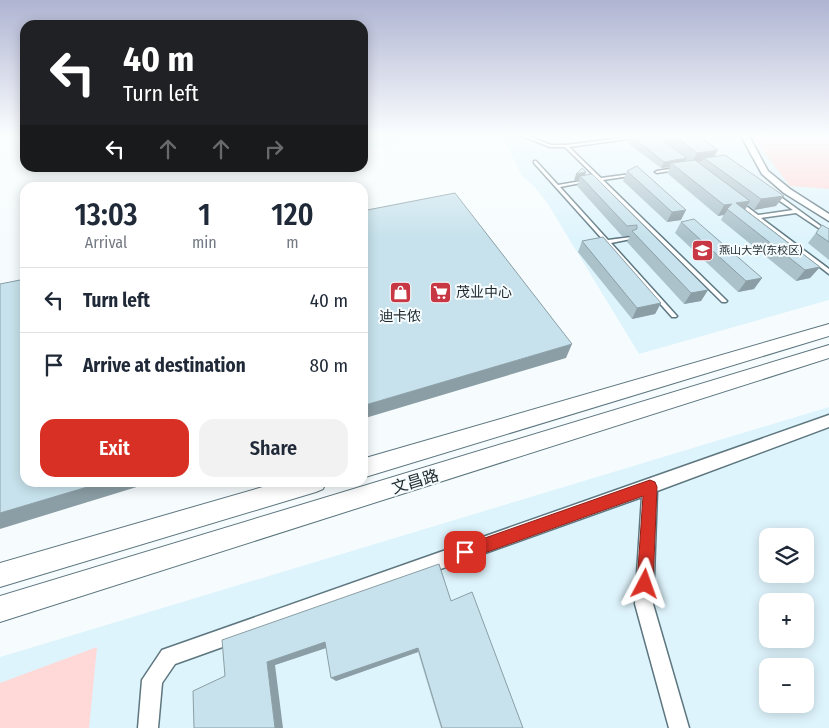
<!DOCTYPE html>
<meta charset="utf-8">
<style>
body{margin:0;font-family:"Fira Sans Condensed","Noto Sans SC",sans-serif;background:#f2f2f3;color:#1f2937;height:100vh;display:flex;flex-direction:column;font-size:19px;white-space:nowrap}
*{box-sizing:border-box;margin:0}
p{font-size:16px;color:#747a83}
.icon{flex:none;width:28px;height:28px;fill:none;stroke:currentColor;stroke-width:2;stroke-linecap:round;stroke-linejoin:round}
.map{position:relative;flex:1;overflow:hidden}
.sheet{position:absolute;left:20px;top:182px;width:348px;height:305px;display:flex;flex-direction:column;background:#fff;border-radius:15px;box-shadow:0 2px 12px #0003}
.sheet>*{flex:none}
.banner{position:absolute;left:20px;top:20px;width:348px;height:152px;border-radius:15px;box-shadow:0 2px 12px #0003;background:#202124;color:#fff;overflow:hidden}
.tools{position:absolute;left:759px;top:528px;display:grid;gap:10px}
.tools a{display:grid;place-items:center;width:55px;height:55px;border-radius:10px;background:#fff;box-shadow:0 2px 12px #0003;font-size:25px}
.pin{position:absolute;display:grid;place-items:center;width:42px;height:42px;color:#fff;margin:-21px;border-radius:10px;box-shadow:0 2px 8px #0006}
.me{position:absolute;width:55px;margin:-28px;rotate:4deg;stroke-linejoin:round;filter:drop-shadow(0 0 4px #0008)}
.turn{display:flex;align-items:center;gap:18px;height:105px;padding:0 20px;font-size:22px}
.turn .icon{width:65px;height:65px;stroke-width:2.5}
.turn b{display:block;font-size:35px;line-height:42px}
.lanes{display:flex;align-items:center;height:48px;padding:0 20px;background:#0003;justify-content:center;gap:25px;direction:ltr}
.lanes .off{opacity:.35}
.eta{display:flex;justify-content:space-evenly;align-items:center;height:85px;text-align:center}
.eta b{font-size:30px;font-weight:600;line-height:35px}
.button{display:flex;gap:10px;margin-top:auto;padding:10px 20px}
.button a{flex:1;height:58px;border-radius:15px;background:#d93025;color:#fff;font-size:20px;font-weight:600;line-height:58px;text-align:center}
.button a+a{background:#f2f2f3;color:#1f2937}
ul{padding:0;list-style:none}
li{display:flex;align-items:center;gap:15px;height:65px;padding:0 20px;border-top:1px solid #e0e1e3}
li div{flex:1}
li b{display:block;font-size:19px}
li em{font-style:normal}
.map>svg:first-child{display:block}
</style>
<div class="map">
<svg width="829" height="728" viewBox="0 0 829 728">
<rect width="100%" height="100%" fill="#f6fcfe"/>
<path fill="#def4fc" fill-rule="evenodd" d="M363,136H415L387,146L363,149Z
M502,136H829V300L639,354L546,201L533,185L522,176Z
M829,407V728H0V657ZM768,536H805V574H768ZM768,601H805V639H768ZM768,666H805V704H768Z"/>
<path fill="#ffd9d8" d="M752,136H829V189L790,186Z
M97,647L89,728H0V683Z"/>
<g fill="none" stroke-linecap="round" stroke-linejoin="round">
<defs>
<path id="lane" d="M522,136H528L551,145H566L639,136H651L569,147L601,178L631,174L632,175L630,176L603,180L726,300L727,301L726,302H722L565,147H550Z
M534,161H536L558,185L587,180L588,181L586,182L560,187L608,240L631,237V239L611,243L676,315L677,316L676,317H672L606,243H604V241L534,163Z
M675,168L677,169L676,170L657,173L655,172L657,171Z
M774,195H778L829,232V235L796,213L761,218L829,269V274L737,203L741,202L758,215L793,210L774,197Z"/>
<path id="street" d="M741,136H749L768,171L790,189L829,214V221L784,193L762,174Z
M829,415V427L657,491L653,604L689,728H669L635,604L642,497L175,664L162,683L158,728H138L142,680L162,650Z"/>
<path id="secondary" d="M829,324V336L362,478V459Z
M829,345V358L0,622V596Z
M280,482H326L323,489L316,492L0,587V563Z"/>
</defs>
<use href="#lane" stroke="#5d767f" stroke-width="3"/>
<use href="#street" stroke="#5d767f" stroke-width="3"/>
<use href="#secondary" stroke="#5d767f" stroke-width="2"/>
<use href="#lane" fill="#fff" fill-rule="evenodd"/>
<use href="#street" fill="#fff" fill-rule="evenodd"/>
<use href="#secondary" fill="#fff" fill-rule="evenodd"/>
</g>
<path fill="#abc2cb" d="M631,136L661,139L662,136H698L718,150L714,156L776,206L754,210L748,205L745,210L820,267L810,278L796,281L721,220L724,214L718,216L667,173L670,167L661,168L628,143Z
M627,171L681,220L667,222L623,181Z
M586,172L585,175L708,290L701,301L684,304L627,242L630,236H622L577,186L579,180L574,181Z
M681,222L762,278L754,289L738,292L675,233Z
M822,225L829,229V260L808,243Z
M582,241L661,303L655,314L632,319L578,252Z
M451,601L523,728H441L418,652L336,681L326,648L275,665L193,691Z"/>
<path fill="#8b9ea5" d="M718,150L712,160L704,158L702,161L692,163L697,153Z
M687,158L683,165L671,163L670,167L661,168L664,162Z
M586,172L584,179L580,176L579,180L574,181L576,174Z
M784,196L776,206L754,210L761,199Z
M750,201L744,211L736,203Z
M732,204L724,215L718,216L724,205Z
M686,210L681,220L667,222L672,212Z
M820,267L810,278L796,281L805,270Z
M762,278L754,289L738,292L746,281Z
M708,290L701,301L684,304L691,293Z
M661,303L655,314L632,319L637,308Z
M572,344L566,358L362,419V406Z
M104,482H153L0,529V513Z
M325,642L329,647L275,665L283,728H275L267,662Z
M418,648V652L336,681L331,678Z"/>
<path fill="#c7e2ec" stroke="#8b9ea5" d="M631,136H657L687,158L664,162Z
M675,136H698L718,150L697,153Z
M725,155L784,196L761,199L704,158Z
M695,160L750,201L736,203L820,267L805,270L727,209L732,204L724,205L671,163Z
M637,166L686,210L672,212L627,171Z
M582,168L586,172L576,174Z
M592,174L708,290L691,293L632,231L637,229V225L627,226L580,176Z
M455,193L572,344L362,406V211Z
M694,219L762,278L746,281L681,222Z
M822,225L829,229V242L816,233Z
M603,237L661,303L637,308L582,241Z
M25,279V482H104L0,513V284Z
M439,564L451,601L472,592L523,728H442L418,648L331,678L325,642L267,662L275,728H194L193,691L225,676L222,640Z"/>
<linearGradient id="sky" x2="0" y2="1"><stop stop-color="#afb4d2"/><stop offset="0.57" stop-color="#fbfeff"/><stop offset="1" stop-color="#fbfeff" stop-opacity="0"/></linearGradient>
<rect width="829" height="238" fill="url(#sky)"/>
<path fill="#d93025" stroke="#8d1f18" d="M650,480L655,482L657,487L653,584L650,590L645,592L639,590L637,584L643,496L465,560L460,558L458,552L460,547L465,545Z"/>
<defs>
<symbol id="university-square" viewBox="-11 -11 22 22"><rect x="-9" y="-9" width="18" height="18" rx="4" fill="#c83844" stroke="#f6fcfe"/><path d="M0-5L7-2L0 1L-7-2ZM-4 1L0 2.5L4 1V4Q0 6-4 4Z" fill="#fff"/></symbol>
<symbol id="supermarket-square" viewBox="-11 -11 22 22"><rect x="-9" y="-9" width="18" height="18" rx="4" fill="#c83844" stroke="#f6fcfe"/><path d="M-6-5.5h2.5l.6 2H6L4.5 2H-2.5L-4.4-4H-6ZM-1.5 3.2a1.3 1.3 0 1 0 .1 0ZM3 3.2a1.3 1.3 0 1 0 .1 0Z" fill="#fff"/></symbol>
<symbol id="shop-square" viewBox="-11 -11 22 22"><rect x="-9" y="-9" width="18" height="18" rx="4" fill="#c83844" stroke="#f6fcfe"/><path d="M-5-2.5h2.3a2.7 3.5 0 0 1 5.4 0H5L5.5 6h-11ZM-1.5-2.5h3a1.5 2.3 0 0 0-3 0Z" fill="#fff"/></symbol>
</defs>
<g fill-rule="evenodd">
<use href="#university-square" x="690" y="238" width="25" height="25"/>
<use href="#supermarket-square" x="428" y="280" width="25" height="25"/>
<use href="#shop-square" x="388" y="280" width="25" height="25"/>
</g>
<g text-anchor="middle" stroke-width="4" stroke-linejoin="round" paint-order="stroke">
<g font-size="11" fill="#1e282c" stroke="#f6fcfe" text-anchor="start">
<text x="719" y="254">燕山大学(东校区)</text>
</g>
<g font-size="14" fill="#1e282c" stroke="#f6fcfe" text-anchor="start">
<text x="456" y="297">茂业中心</text>
<text x="400" y="321" text-anchor="middle">迪卡侬</text>
</g>
<g font-size="16" fill="#1e282c" stroke="#f6fcfe">
<text transform="translate(415 481) rotate(-17)" y="6">文昌路</text>
</g>
</g>
</svg>
<div class="tools">
<a><svg class="icon" aria-label="layers" viewBox="0 0 24 24"><path d="M12 4l9 5-9 5-9-5zM3 14l9 5 9-5"/></svg></a>
<a>+</a>
<a>−</a>
</div>
<div class="pin" style="left:465px;top:552px;background:#d93025"><svg class="icon" aria-label="arrive" viewBox="0 0 24 24"><path d="M6 21V4h12l-3 4 3 4H6"/></svg></div>
<svg class="me" style="left:645px;top:584px" viewBox="-20 -20 40 40"><path d="M0-17L14 15 0 8-14 15z" fill="#d93025" stroke="#fff" stroke-width="4"/></svg>
<div class="banner">
<div class="turn"><svg class="icon" aria-label="left" viewBox="0 0 24 24"><path d="M17 20v-9H6M10 6l-5 5 5 5"/></svg><div><b>40 m</b>Turn left</div></div>
<div class="lanes"><svg class="icon" aria-label="left" viewBox="0 0 24 24"><path d="M17 20v-9H6M10 6l-5 5 5 5"/></svg><svg class="icon off" aria-label="ahead" viewBox="0 0 24 24"><path d="M12 20V5M6 11l6-6 6 6"/></svg><svg class="icon off" aria-label="ahead" viewBox="0 0 24 24"><path d="M12 20V5M6 11l6-6 6 6"/></svg><svg class="icon off" aria-label="right" viewBox="0 0 24 24"><path d="M7 20v-9h11M14 6l5 5-5 5"/></svg></div>
</div>
<section class="sheet">
<div class="eta">
<div><b>13:03</b><p>Arrival</p></div>
<div><b>1</b><p>min</p></div>
<div><b>120</b><p>m</p></div>
</div>
<ul>
<li><svg class="icon" aria-label="left" viewBox="0 0 24 24"><path d="M17 20v-9H6M10 6l-5 5 5 5"/></svg><div><b>Turn left</b></div><em>40 m</em></li>
<li><svg class="icon" aria-label="arrive" viewBox="0 0 24 24"><path d="M6 21V4h12l-3 4 3 4H6"/></svg><div><b>Arrive at destination</b></div><em>80 m</em></li>
</ul>
<div class="button"><a>Exit</a><a>Share</a></div>
</section>
</div>
